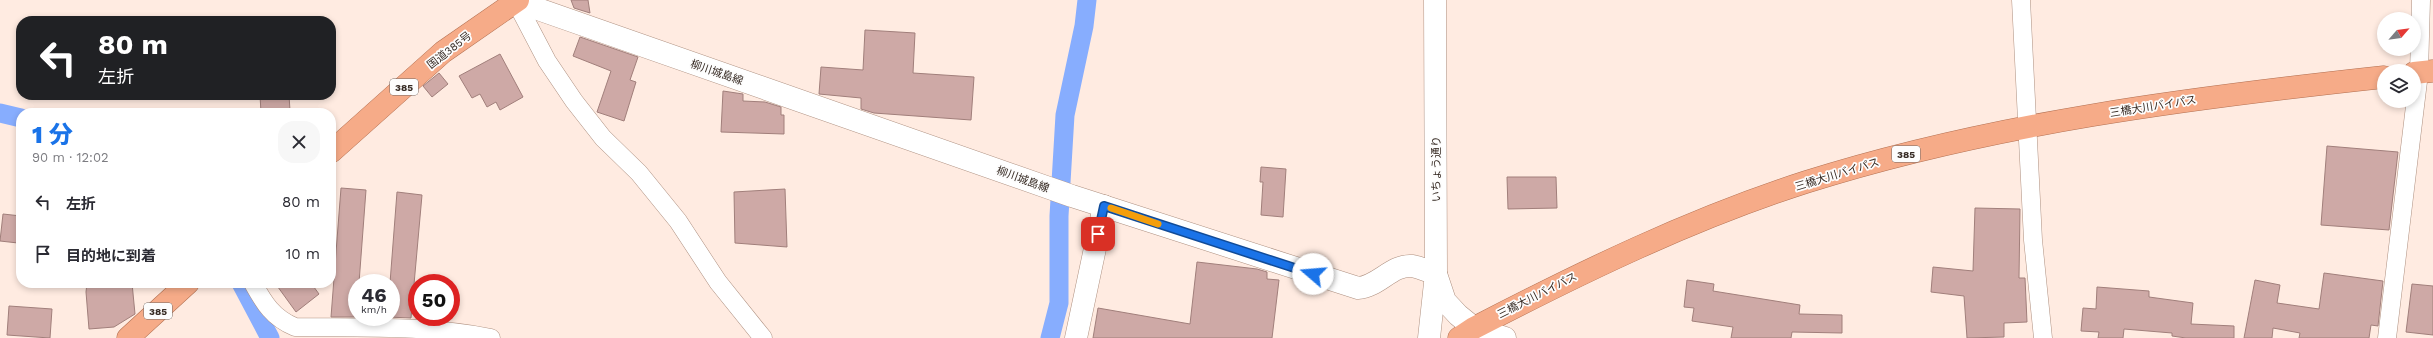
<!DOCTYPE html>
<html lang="ja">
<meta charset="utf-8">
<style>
body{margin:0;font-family:"Work Sans","Noto Sans JP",sans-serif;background:#f7f7f7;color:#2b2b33;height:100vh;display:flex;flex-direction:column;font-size:15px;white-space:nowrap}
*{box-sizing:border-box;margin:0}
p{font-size:13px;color:#7c7c81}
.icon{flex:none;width:22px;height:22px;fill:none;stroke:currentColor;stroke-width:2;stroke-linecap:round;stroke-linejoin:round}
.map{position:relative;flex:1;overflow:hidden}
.details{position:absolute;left:16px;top:108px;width:320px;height:180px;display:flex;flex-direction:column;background:#fff;border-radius:16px;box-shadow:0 2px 6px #0003}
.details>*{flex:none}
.hud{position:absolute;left:16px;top:16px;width:320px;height:84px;border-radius:16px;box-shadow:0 2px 6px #0003;background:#202124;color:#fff;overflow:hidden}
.needle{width:26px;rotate:62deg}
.controls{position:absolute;left:2377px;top:12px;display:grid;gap:8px}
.controls a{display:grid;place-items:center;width:44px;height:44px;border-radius:50%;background:#fff;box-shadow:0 2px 6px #0003;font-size:20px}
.speed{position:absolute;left:348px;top:274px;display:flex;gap:8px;font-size:20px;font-weight:700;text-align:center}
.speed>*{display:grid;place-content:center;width:52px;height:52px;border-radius:50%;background:#fff;box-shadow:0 2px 6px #0003;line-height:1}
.speed small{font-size:10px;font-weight:400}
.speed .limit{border:6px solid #d22;background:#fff;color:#111}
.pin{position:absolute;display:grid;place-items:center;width:34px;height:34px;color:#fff;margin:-17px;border-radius:8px;box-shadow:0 2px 6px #0006}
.me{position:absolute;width:44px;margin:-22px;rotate:288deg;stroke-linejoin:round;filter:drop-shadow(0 0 3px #0008)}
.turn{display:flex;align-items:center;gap:14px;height:84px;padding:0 16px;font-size:18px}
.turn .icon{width:52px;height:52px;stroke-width:2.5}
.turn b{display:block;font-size:28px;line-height:34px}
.round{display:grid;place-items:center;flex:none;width:42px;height:42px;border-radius:16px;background:#f7f7f7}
.head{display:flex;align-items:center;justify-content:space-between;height:68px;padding:0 16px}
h1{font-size:24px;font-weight:800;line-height:30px;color:#1a73e8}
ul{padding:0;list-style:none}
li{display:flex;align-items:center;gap:12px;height:52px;padding:0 16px}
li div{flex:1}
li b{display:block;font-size:15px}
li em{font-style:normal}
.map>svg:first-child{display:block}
</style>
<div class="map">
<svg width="2433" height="338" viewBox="0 0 2433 338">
<rect width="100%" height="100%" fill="#ffebe1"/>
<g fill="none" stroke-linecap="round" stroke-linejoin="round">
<path stroke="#87adfe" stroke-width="19" d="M0,113L21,118
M241,283L270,338
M1050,338L1059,303V216L1065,115L1084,26L1087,0"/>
</g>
<path fill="#cea9a6" stroke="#a17f7b" d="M571,0H588L590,13L574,8Z
M865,30L915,33L913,73L974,77L971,120L874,113L861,109V98L819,94L821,67L863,70Z
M580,37L638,57L630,80L636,82L624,121L597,112L611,71L573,56Z
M500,54L523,97L500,110L496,102L487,107L480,94L472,98L459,76Z
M439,73L448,84L432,97L423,86Z
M723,91L743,94V101L765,102L781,107V115H784V134L721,132Z
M260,95H289L290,111L261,113Z
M2327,146L2398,152L2389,230L2321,225Z
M1261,167L1286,169L1283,217L1261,215L1263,182H1260Z
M1507,177H1556L1557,208L1508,209Z
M341,188L366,190L359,283H357V317H331Z
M785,189L787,247L735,243L734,192Z
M397,192L422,195L411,318L387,317H391L390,283Z
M1975,208L2020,209L2019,278H2025L2027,322L2004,323V337L1967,338L1964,296L1931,292L1933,267L1973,271Z
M3,214L21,216L18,243L0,241Z
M1197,262L1257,269L1267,272V279L1279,280L1272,338H1093L1098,308L1190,324Z
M2324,273L2383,281L2378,326L2371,325L2369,338H2299L2300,333L2273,328L2272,338H2244L2255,280L2280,285L2277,303L2319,309Z
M1687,280L1714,284L1713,291L1800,305L1799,314L1842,315V333L1792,332L1791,338H1731L1733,327L1692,321L1694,308L1684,307Z
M87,283H132L135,314L114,327L89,329L86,292Z
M275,283H311L319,294L296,312Z
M2412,284L2433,286V335L2406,332Z
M2097,287L2149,291V297L2193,303L2191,324L2234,326V338H2186L2172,336V333L2124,329L2123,338H2098L2099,332L2081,331L2083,308L2096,309Z
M9,306L52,309L50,338L7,335Z"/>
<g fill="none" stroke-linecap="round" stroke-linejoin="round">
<defs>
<path id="minor" d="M515,0L547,61L574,101L603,138L639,173L678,221L718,282L763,338
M2021,0L2033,240L2043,338
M253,283C264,303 273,318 295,327C360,328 426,325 491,338
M2387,338L2419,73L2421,0"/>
<path id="tertiary" d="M1076,338L1104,206
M1429,338L1436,274L1435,0"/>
<path id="secondary" d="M515,1L1072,196L1358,288C1378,287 1392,264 1412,266C1420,267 1429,272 1436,274L1445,301L1458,315L1474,328L1505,338"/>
<path id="trunk" d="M2414,73L2433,71
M331,152L443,52L518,0
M128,338L188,283
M1459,338L1474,328C1582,272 1691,219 1806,182C1993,123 2190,98 2384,77"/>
</defs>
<use href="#minor" stroke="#ae9080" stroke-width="19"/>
<use href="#tertiary" stroke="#ae9080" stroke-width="23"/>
<use href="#secondary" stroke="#ae9080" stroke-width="23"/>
<use href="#trunk" stroke="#b27052" stroke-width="23"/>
<use href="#minor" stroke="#fff" stroke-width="18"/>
<use href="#tertiary" stroke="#fff" stroke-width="22"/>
<use href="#secondary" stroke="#fff" stroke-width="22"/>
<use href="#trunk" stroke="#f6ab88" stroke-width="22"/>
</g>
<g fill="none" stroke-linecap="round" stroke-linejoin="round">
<defs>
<path id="route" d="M1098,234L1104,206L1313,274"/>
</defs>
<use href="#route" stroke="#114b97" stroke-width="10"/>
<use href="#route" stroke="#1a73e8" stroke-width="7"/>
<path stroke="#f59e0b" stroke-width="7" d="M1111,208L1158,224"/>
</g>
<g text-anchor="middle" stroke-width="3.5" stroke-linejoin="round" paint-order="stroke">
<g fill="#fdfdfd" stroke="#726964" stroke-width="1">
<rect x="390" y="79" width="28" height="16" rx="3"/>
<rect x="1892" y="146" width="28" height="16" rx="3"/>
<rect x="144" y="303" width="28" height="16" rx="3"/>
</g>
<g font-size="10" font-weight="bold" fill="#362a23">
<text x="404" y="91">385</text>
<text x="1906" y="158">385</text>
<text x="158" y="315">385</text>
</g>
<g font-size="11" fill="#362a23" stroke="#fdfdfd">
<text transform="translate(449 50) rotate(-38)" y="4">国道385号</text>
<text transform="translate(717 72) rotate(19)" y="4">柳川城島線</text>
<text transform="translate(2153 106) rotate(-9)" y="4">三橋大川バイパス</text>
<text transform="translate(1436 169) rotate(-90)" y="4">いちょう通り</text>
<text transform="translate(1837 174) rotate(-17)" y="4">三橋大川バイパス</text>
<text transform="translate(1023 179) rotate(20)" y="4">柳川城島線</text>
<text transform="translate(1537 295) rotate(-27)" y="4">三橋大川バイパス</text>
</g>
</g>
</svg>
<div class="controls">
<a><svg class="needle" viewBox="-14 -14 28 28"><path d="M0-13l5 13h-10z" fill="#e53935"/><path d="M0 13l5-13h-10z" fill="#7c7c81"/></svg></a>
<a><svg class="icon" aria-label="layers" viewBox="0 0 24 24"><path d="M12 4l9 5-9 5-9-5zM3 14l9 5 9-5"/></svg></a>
</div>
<div class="speed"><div>46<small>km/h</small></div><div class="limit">50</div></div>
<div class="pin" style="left:1098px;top:234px;background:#d93025"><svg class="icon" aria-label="arrive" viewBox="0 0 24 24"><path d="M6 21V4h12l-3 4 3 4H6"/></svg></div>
<svg class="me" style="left:1313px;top:274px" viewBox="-20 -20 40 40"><circle r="19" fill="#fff"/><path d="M0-13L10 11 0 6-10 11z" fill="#1a73e8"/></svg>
<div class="hud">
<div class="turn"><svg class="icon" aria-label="left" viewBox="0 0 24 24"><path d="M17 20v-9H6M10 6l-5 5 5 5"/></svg><div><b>80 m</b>左折</div></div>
</div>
<section class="details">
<div class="head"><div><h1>1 分</h1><p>90 m · 12:02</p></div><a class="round"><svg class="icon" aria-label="close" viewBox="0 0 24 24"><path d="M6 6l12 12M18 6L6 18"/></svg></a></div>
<ul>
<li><svg class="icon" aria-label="left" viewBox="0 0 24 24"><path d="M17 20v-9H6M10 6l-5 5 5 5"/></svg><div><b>左折</b></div><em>80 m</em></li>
<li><svg class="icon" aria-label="arrive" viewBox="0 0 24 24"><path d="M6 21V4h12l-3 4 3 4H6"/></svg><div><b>目的地に到着</b></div><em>10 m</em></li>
</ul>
</section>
</div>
